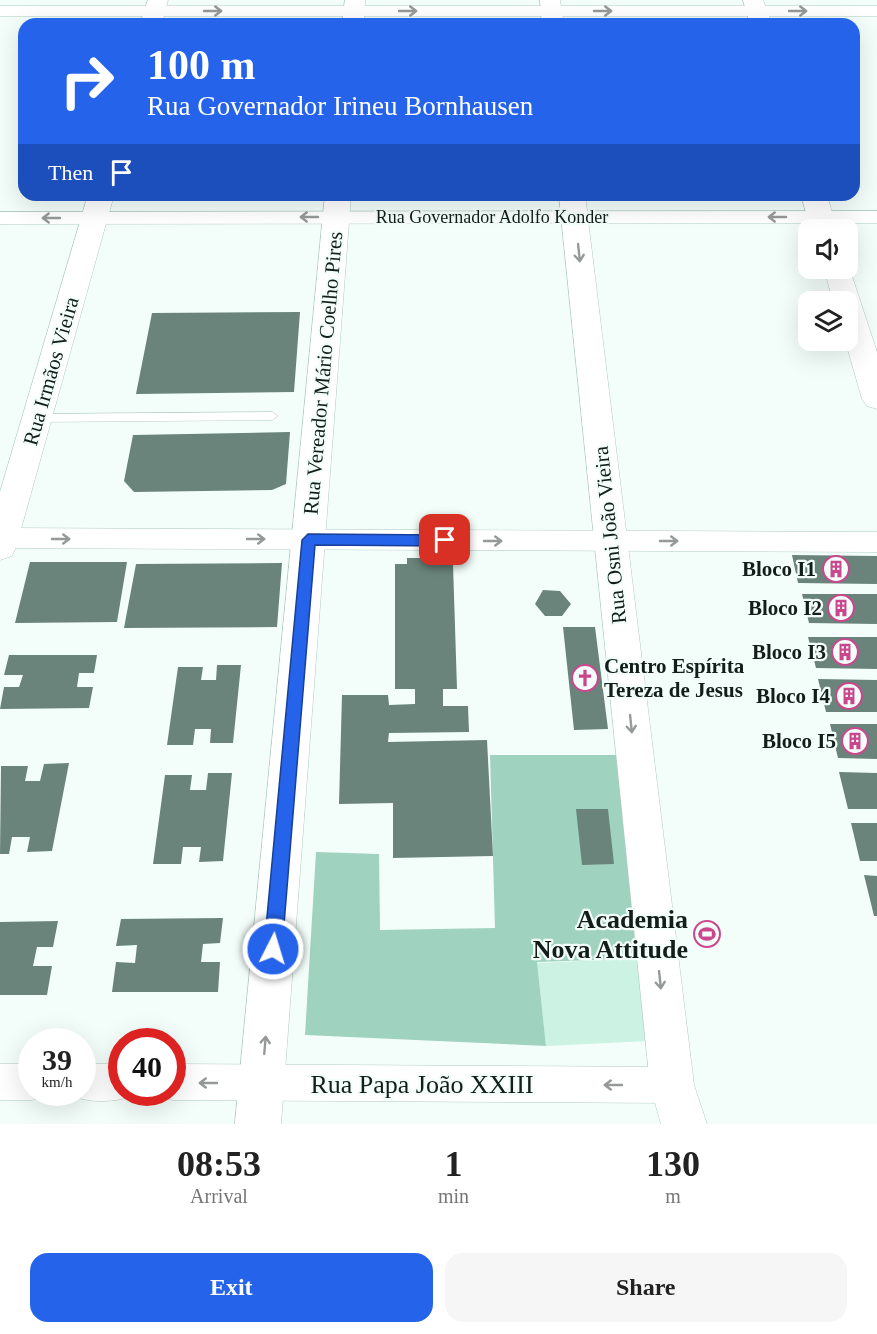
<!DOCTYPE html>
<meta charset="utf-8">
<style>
body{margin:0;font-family:Georgia,serif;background:#f6f6f6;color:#222;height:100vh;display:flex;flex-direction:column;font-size:22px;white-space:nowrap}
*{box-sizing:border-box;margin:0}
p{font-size:20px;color:#767676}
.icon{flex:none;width:33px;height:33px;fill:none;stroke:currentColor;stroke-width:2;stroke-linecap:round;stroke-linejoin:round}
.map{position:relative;height:1124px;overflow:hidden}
.sheet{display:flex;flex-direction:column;background:#fff;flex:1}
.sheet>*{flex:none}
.guide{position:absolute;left:18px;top:18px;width:842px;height:183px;border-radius:18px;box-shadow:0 6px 24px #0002;background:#2563eb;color:#fff;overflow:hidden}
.tools{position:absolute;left:798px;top:219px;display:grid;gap:12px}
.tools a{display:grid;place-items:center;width:60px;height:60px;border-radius:12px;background:#fff;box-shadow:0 6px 24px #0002;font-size:30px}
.speed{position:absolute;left:18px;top:1028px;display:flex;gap:12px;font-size:30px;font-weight:700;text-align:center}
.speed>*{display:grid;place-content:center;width:78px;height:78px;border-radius:50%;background:#fff;box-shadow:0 6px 24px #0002;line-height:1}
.speed small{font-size:15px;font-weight:400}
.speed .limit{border:9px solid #d22;background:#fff;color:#111}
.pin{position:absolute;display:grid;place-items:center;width:51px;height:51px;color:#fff;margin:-26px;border-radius:12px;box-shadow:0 3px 9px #0006}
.me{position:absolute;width:66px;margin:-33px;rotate:5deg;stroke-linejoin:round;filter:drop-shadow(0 0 4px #0008)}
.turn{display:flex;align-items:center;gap:21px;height:126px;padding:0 30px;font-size:27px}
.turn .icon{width:78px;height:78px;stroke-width:2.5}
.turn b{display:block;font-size:42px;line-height:51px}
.then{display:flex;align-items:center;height:57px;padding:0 30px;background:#0003;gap:12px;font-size:22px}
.eta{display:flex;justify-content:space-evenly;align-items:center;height:102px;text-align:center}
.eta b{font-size:36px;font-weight:800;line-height:42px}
.action{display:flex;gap:12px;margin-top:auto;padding:12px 30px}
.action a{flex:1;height:69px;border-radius:18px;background:#2563eb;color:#fff;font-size:24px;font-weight:800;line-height:69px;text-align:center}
.action a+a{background:#f6f6f6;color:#222}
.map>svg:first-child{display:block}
</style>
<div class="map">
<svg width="877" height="1124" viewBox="0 0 877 1124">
<rect width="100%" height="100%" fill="#f3fefa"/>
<path fill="#cbf2e3" d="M648,958L649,1041L546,1046L537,963Z"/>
<path fill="#a0d2c0" d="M490,755H626L648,958L537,962L546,1046L305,1035L316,852L379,854L380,930L495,928Z"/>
<path fill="#6a847b" d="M300,312L294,392L136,394L152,313Z
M290,432L286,484L272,490L134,492L124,481L133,435Z
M792,555L877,556V584L798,583Z
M407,558H444V565L453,564L457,689H443V706H468L469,732L389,733L388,742L487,740L493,856L393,858V803L339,804L342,695H388L389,705L415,704V689H395V564H407Z
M30,562H127L117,622L15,623Z
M282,563L277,627L124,628L136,564Z
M543,590L560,591L571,604L562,616H545L535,604Z
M802,594H877V624L809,623Z
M563,627H595L608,729L574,730Z
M808,637H877V669L816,668Z
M9,655H97L94,673H79L77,687H93L89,708L0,709L4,687H19L23,675H4Z
M217,665H241L233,743H210L211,729H195L193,745H167L178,667H203L201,680H216Z
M818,679L877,680V712H826Z
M830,724H877V759L838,758Z
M69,763L52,851L27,852L30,837H12L9,854H0L1,766H28L25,781H40L44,764Z
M839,772L877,773V809H848Z
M208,773H232L223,861L199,862L201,847H183L181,864H153L165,775H192L190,790H206Z
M576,809H608L614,864L582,865Z
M851,823H877V861H860Z
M864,875L877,876V916H874Z
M223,918L220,943L203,944L201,962H220L218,992H112L116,962L135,963L137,945L116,946L121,919Z
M58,921L53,947H37L33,966H52L47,995H0V922Z"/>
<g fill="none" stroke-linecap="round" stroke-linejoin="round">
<defs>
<path id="lane" d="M272,412L278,416L272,420L37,422L31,418L37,414Z"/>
<path id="street" d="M0,6H877V16H0Z
M877,211V223L0,224V212Z
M0,528L877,532V552L0,548Z
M0,1064H32V1092H46L45,1095L32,1100H0Z
M82,1064H122V1092H136L135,1095C115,1103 89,1103 69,1095L68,1092H82Z
M172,1064L672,1067L685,1072L690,1085L685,1098L672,1103L172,1100L159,1095L158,1092H172Z"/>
<path id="secondary" d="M148,0H168L162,24H140Z
M345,0H365L364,24H342Z
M540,0H560L564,24H542Z
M743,0H763L772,24H750Z
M88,195H114L16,547L12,556L0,560V492Z
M325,195H351L281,1124H235Z
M559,195H585L694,1085L707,1124H661L650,1085Z
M801,195H827L837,230H811Z
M848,264L877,352V409L867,406L862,399L845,340H848V302H833L824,268H848Z"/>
</defs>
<use href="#lane" stroke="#b0cbc1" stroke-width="1"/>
<use href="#street" stroke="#b0cbc1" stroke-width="1"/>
<use href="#secondary" stroke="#b0cbc1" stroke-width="1"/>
<use href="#lane" fill="#fff" fill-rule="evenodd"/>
<use href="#street" fill="#fff" fill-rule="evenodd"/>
<use href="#secondary" fill="#fff" fill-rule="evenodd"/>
</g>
<defs><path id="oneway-shaft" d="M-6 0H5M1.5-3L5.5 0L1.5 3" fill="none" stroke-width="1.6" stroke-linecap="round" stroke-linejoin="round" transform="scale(1.5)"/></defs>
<g stroke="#959998">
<use href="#oneway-shaft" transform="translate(213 11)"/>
<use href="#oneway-shaft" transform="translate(408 11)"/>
<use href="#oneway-shaft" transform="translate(603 11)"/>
<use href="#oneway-shaft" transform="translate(798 11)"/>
<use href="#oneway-shaft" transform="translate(309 217) rotate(180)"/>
<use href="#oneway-shaft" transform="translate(777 217) rotate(180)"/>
<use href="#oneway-shaft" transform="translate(51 218) rotate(180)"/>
<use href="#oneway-shaft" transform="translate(579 253) rotate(84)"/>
<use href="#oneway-shaft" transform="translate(61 539)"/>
<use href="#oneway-shaft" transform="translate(256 539)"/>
<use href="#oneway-shaft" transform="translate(493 541)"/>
<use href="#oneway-shaft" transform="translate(669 541)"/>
<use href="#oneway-shaft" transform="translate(631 724) rotate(84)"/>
<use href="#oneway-shaft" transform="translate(660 980) rotate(84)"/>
<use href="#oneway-shaft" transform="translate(265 1045) rotate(-85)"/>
<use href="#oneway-shaft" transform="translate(208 1083) rotate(-180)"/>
<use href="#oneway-shaft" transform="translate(613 1085) rotate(-180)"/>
</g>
<path fill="#2563eb" stroke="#184099" stroke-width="1.5" d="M308,534L445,535L452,540L445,546L315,545L282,949L279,955L273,958L267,955L264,949L302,540Z"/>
<defs>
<symbol id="building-ring" viewBox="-11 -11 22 22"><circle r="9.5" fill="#f3fefa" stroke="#ca478d" stroke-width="1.5"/><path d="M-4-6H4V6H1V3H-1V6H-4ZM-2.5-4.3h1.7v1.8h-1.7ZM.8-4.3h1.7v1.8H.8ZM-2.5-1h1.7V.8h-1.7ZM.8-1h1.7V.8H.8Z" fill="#ca478d"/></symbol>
<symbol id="church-ring" viewBox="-11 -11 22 22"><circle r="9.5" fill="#f3fefa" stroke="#ca478d" stroke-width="1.5"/><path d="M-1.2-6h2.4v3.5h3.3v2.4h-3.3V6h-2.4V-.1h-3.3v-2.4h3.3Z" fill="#ca478d"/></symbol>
<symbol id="stadium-ring" viewBox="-11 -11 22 22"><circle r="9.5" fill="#f3fefa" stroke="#ca478d" stroke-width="1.5"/><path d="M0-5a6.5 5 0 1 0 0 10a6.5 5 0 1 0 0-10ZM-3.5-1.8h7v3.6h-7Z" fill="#ca478d"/></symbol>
</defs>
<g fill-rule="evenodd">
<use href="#building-ring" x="821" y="554" width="30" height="30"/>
<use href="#building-ring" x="826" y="593" width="30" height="30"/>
<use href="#building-ring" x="830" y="637" width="30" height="30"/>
<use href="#church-ring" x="570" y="663" width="30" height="30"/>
<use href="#building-ring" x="834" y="681" width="30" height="30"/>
<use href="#building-ring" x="840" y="726" width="30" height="30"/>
<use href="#stadium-ring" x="692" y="919" width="30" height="30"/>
</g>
<g text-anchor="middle" stroke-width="4.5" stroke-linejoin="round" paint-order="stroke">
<g font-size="18" fill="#131d19" stroke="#f3fefa">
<text x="492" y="223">Rua Governador Adolfo Konder</text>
</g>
<g font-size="21" fill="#131d19" stroke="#f3fefa">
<text transform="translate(51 371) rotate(-74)" y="7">Rua Irmãos Vieira</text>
<text transform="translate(323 373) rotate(-85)" y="7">Rua Vereador Mário Coelho Pires</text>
<text transform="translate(610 535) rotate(-96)" y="7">Rua Osni João Vieira</text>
</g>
<g font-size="21" font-weight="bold" fill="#131d19" stroke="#f3fefa" text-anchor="end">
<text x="816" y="576">Bloco I1</text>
<text x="822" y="615">Bloco I2</text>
<text x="826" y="659">Bloco I3</text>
<text x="604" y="673" text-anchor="start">Centro Espírita<tspan x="604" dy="24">Tereza de Jesus</tspan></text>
<text x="830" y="703">Bloco I4</text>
<text x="836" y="748">Bloco I5</text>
</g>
<g font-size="26" font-weight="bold" fill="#131d19" stroke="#f3fefa" text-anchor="end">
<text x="688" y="928">Academia<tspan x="688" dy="30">Nova Attitude</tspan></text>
</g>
<g font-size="26" fill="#131d19" stroke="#f3fefa">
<text x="422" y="1093">Rua Papa João XXIII</text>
</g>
</g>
</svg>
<div class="tools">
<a><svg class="icon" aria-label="sound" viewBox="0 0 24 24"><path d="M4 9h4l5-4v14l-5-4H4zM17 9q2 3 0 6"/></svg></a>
<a><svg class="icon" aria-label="layers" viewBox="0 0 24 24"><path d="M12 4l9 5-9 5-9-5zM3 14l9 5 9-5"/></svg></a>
</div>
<div class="speed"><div>39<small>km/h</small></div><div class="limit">40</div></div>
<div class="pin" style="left:445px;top:540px;background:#d93025"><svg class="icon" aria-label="arrive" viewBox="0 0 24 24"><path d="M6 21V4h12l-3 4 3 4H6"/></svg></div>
<svg class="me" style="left:273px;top:949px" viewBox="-20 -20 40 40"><circle r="17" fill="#2563eb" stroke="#fff" stroke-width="3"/><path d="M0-11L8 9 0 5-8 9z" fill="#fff"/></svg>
<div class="guide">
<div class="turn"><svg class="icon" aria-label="right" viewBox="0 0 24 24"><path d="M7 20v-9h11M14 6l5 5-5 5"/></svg><div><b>100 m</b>Rua Governador Irineu Bornhausen</div></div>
<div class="then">Then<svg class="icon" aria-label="arrive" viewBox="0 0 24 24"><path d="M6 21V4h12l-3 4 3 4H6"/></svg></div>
</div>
</div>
<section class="sheet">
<div class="eta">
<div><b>08:53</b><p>Arrival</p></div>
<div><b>1</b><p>min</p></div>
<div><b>130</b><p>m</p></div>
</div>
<div class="action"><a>Exit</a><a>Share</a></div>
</section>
